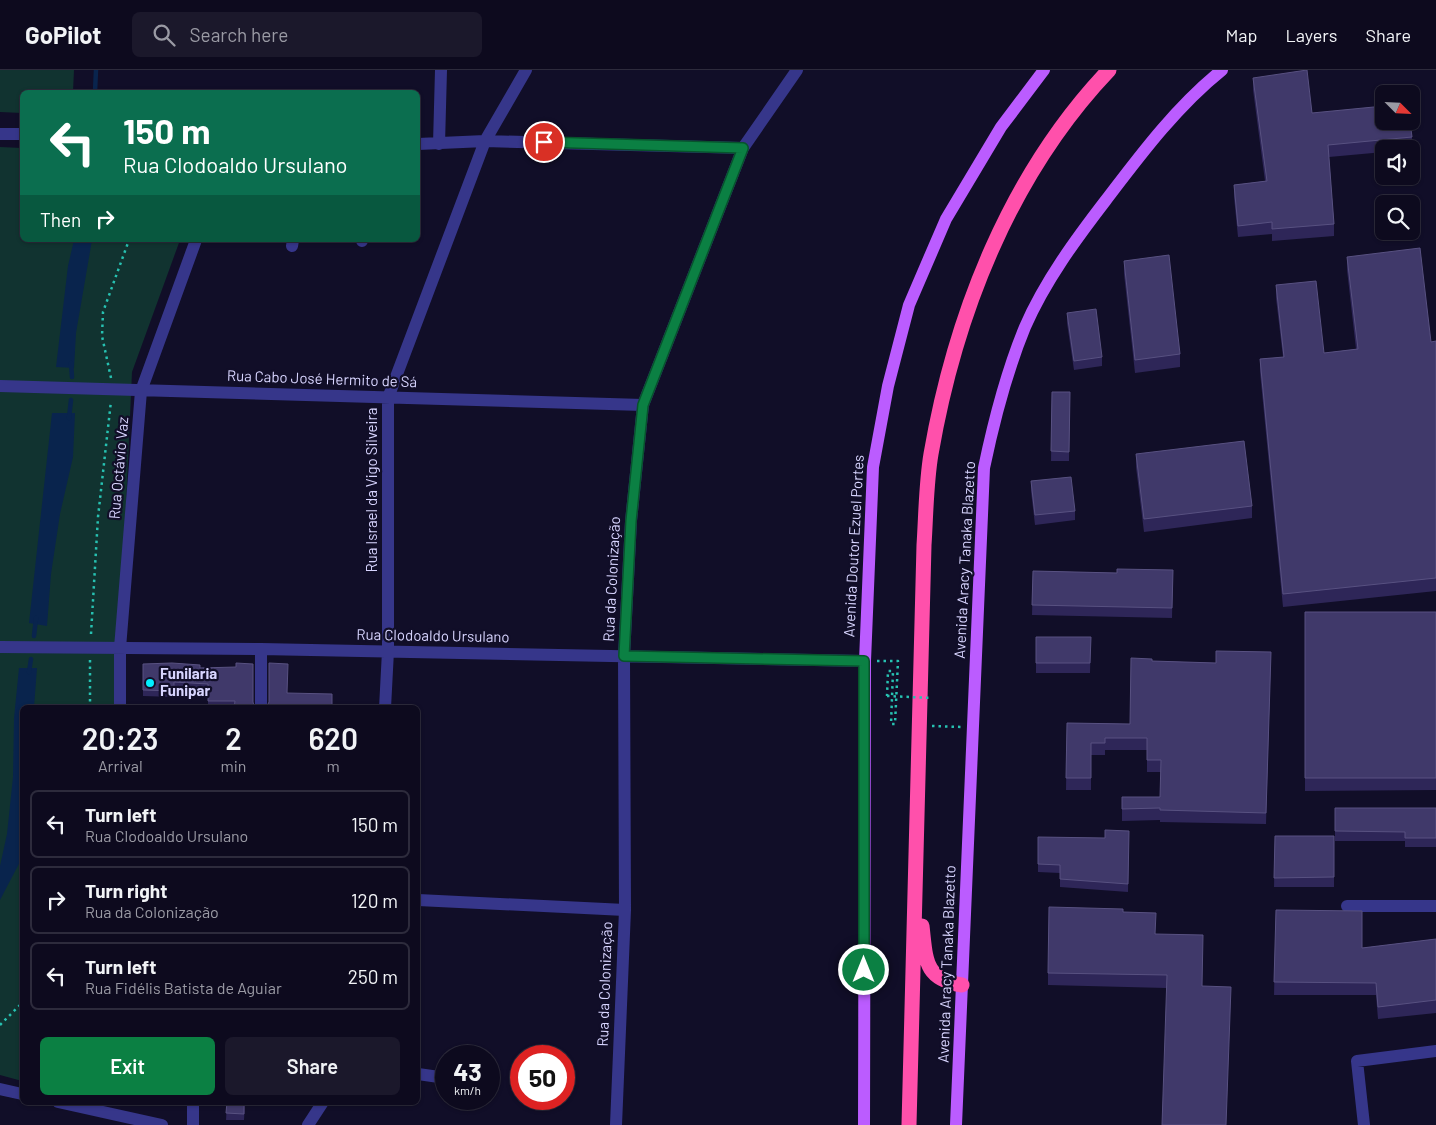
<!DOCTYPE html>
<meta charset="utf-8">
<style>
body{margin:0;font-family:Barlow,sans-serif;background:#1b182b;color:#f1f3f6;height:100vh;display:flex;flex-direction:column;font-size:19px;white-space:nowrap}
*{box-sizing:border-box;margin:0}
p{font-size:16px;color:#9a9aa4}
.icon{flex:none;width:28px;height:28px;fill:none;stroke:currentColor;stroke-width:2;stroke-linecap:round;stroke-linejoin:round}
.map{position:relative;flex:1;overflow:hidden}
.sheet{position:absolute;left:20px;top:635px;width:400px;height:400px;display:flex;flex-direction:column;background:#0d0a1e;border-radius:8px;box-shadow:0 1px 4px #0004,0 0 0 1px #2d2b3c}
.sheet>*{flex:none}
.banner{position:absolute;left:20px;top:20px;width:400px;height:152px;border-radius:8px;box-shadow:0 1px 4px #0004,0 0 0 1px #2d2b3c;background:#0b6e4f;color:#fff;overflow:hidden}
.needle{width:32px;rotate:114deg}
.buttons{position:absolute;left:1375px;top:15px;display:grid;gap:10px}
.buttons a{display:grid;place-items:center;width:45px;height:45px;border-radius:8px;background:#0d0a1e;box-shadow:0 1px 4px #0004,0 0 0 1px #2d2b3c;font-size:25px}
.speed{position:absolute;left:435px;top:975px;display:flex;gap:10px;font-size:25px;font-weight:700;text-align:center}
.speed>*{display:grid;place-content:center;width:65px;height:65px;border-radius:50%;background:#0d0a1e;box-shadow:0 1px 4px #0004,0 0 0 1px #2d2b3c;line-height:1}
.speed small{font-size:12px;font-weight:400}
.speed .limit{border:8px solid #d22;background:#fff;color:#111}
.pin{position:absolute;display:grid;place-items:center;width:42px;height:42px;color:#fff;margin:-21px;border:2px solid #fff;border-radius:50%;box-shadow:0 1px 5px #0007}
.me{position:absolute;width:55px;margin:-28px;rotate:0deg;stroke-linejoin:round;filter:drop-shadow(0 0 4px #0008)}
.turn{display:flex;align-items:center;gap:18px;height:105px;padding:0 20px;font-size:22px}
.turn .icon{width:65px;height:65px;stroke-width:2.5}
.turn b{display:block;font-size:35px;line-height:42px}
.then{display:flex;align-items:center;height:48px;padding:0 20px;background:#0003;gap:10px;font-size:19px}
.eta{display:flex;justify-content:space-evenly;align-items:center;height:85px;text-align:center}
.eta b{font-size:30px;font-weight:600;line-height:35px}
.primary-button{display:flex;gap:10px;margin-top:auto;padding:10px 20px}
.primary-button a{flex:1;height:58px;border-radius:8px;background:#0b8043;color:#fff;font-size:20px;font-weight:600;line-height:58px;text-align:center}
.primary-button a+a{background:#1b182b;color:#f1f3f6}
ul{padding:0;list-style:none}
li{display:flex;align-items:center;gap:15px;height:68px;margin:0 10px 8px;padding:0 10px;border:2px solid #2d2b3c;border-radius:8px}
li div{flex:1}
li b{display:block;font-size:19px}
li em{font-style:normal}
header{display:flex;align-items:center;gap:30px;box-sizing:border-box;height:70px;padding:0 25px;background:#0d0a1e;border-bottom:1px solid #2d2b3c}
header strong{font-size:24px}
nav{display:flex;gap:28px;margin-inline-start:auto;font-size:18px}
.search{width:350px;height:45px;background:#1b182b;display:flex;align-items:center;gap:12px;box-sizing:border-box;padding:0 18px;border-radius:8px;color:#9a9aa4;font-size:19px}
.map>svg:first-child{display:block}
</style>
<header>
<strong>GoPilot</strong>
<div class="search"><svg class="icon" aria-label="search" viewBox="0 0 24 24"><circle cx="10" cy="10" r="6"/><path d="M15 15l6 6"/></svg>Search here</div>
<nav><a>Map</a><a>Layers</a><a>Share</a></nav>
</header>
<div class="map">
<svg width="1436" height="1055" viewBox="0 0 1436 1055">
<rect width="100%" height="100%" fill="#110e28"/>
<path fill="#113330" d="M0,0H74L73,22H22V43L0,42Z
M0,77L22,78V170H180L132,302L117,637L22,638V1011L0,1005Z"/>
<path fill="#09244d" d="M74,170H92L76,263L74,298L56,297L68,196Z
M52,343H75L73,387L60,444L51,504L47,556L29,553Z
M19,598H37L34,637L22,638V788L0,830V796L7,764L13,707L14,648Z"/>
<g fill="none" stroke-linecap="round" stroke-linejoin="round">
<path stroke="#09244d" stroke-width="4.5" d="M95,22L96,0
M71,293L72,307
M69,348L71,330
M34,566L36,548
M29,602L31,589"/>
<path stroke="#27c1b1" stroke-width="2.5" stroke-dasharray="2.5 4" stroke-linecap="butt" d="M111,308L102,266L103,242L129,170
M91,564L98,447L111,331
M877,591H898L895,654H891L893,601H888L887,626
M90,638V590
M932,656L962,657
M0,955L22,933"/>
<path stroke="#36368a" stroke-width="12" d="M0,64H22
M418,74L485,71L743,78
M439,74L441,0
M362,171V170
M292,176L293,170
M0,316L643,335
M0,577L261,579L865,591
M261,579V638
M120,638V578L141,321L196,170
M385,638L388,581V328L485,71L526,0
M418,830L625,840
M1347,836H1436
M418,1004L446,1008
M0,1019L22,1024
M58,1032L162,1055
M193,1055V1032
M308,1055L323,1032
M616,1055L625,840L624,586L631,451L643,335L743,78L797,0
M1364,1055L1357,991L1436,981"/>
<path stroke="#bb5cff" stroke-width="12" d="M864,1055L865,591L873,397L888,316L909,235L946,149L1001,57L1044,0
M956,1055L984,398C994,350 1006,303 1025,257C1045,211 1076,169 1106,130C1141,84 1177,36 1222,0"/>
<path stroke="#ff50ab" stroke-width="15" d="M922,856C926,890 924,909 962,915
M909,1055L924,475C926,445 926,414 931,384C955,245 1010,104 1109,0"/>
<path stroke="#27c1b1" stroke-width="2.5" stroke-dasharray="2.5 4" stroke-linecap="butt" d="M887,626L932,628"/>
</g>
<path fill="#2e2658" d="M1253,8L1312,43L1412,67V79H1384V82L1329,87L1334,154V166L1272,171V164L1238,167L1234,127V115L1265,111L1253,20Z
M1347,187L1431,272L1436,271V521L1283,537L1260,302V289L1283,287L1276,228V215L1324,283L1356,279L1347,200Z
M1124,191L1180,284V297L1135,303L1124,204Z
M1067,243L1102,287V296L1074,300L1067,253Z
M1052,322H1070L1069,391H1051Z
M1136,384L1252,436V448L1144,462L1136,397Z
M1031,411L1075,441V450L1035,455L1031,421Z
M1173,500L1172,548L1032,545L1033,501L1117,503Z
M1305,542H1436V720L1305,721Z
M1036,567H1091L1090,603H1036Z
M1271,582L1266,754L1160,752V750L1122,751V727H1160L1161,702H1147V680H1105V685H1091V720H1066L1067,653L1130,654L1152,591L1216,593Z
M143,594L200,598L253,632L254,636L257,638L208,637V620L174,618V627L143,626Z
M1335,738H1436V777H1405V771H1335Z
M1129,761L1128,822L1060,817V803L1038,802V767L1105,768Z
M1275,766H1334V817H1274Z
M1276,840L1362,878L1436,869V943L1378,949L1376,925H1274Z
M1123,842L1156,864L1202,916L1231,929L1166,918L1048,915V903Z
M227,1032H245L244,1050H226Z"/>
<path fill="#40396a" stroke="#585181" d="M1307,0L1312,43L1384,36V51H1410L1412,67L1328,75L1334,154L1272,159V152L1238,156L1234,115L1267,111L1253,8Z
M1420,178L1431,272L1436,271V508L1283,524L1260,289L1284,287L1276,215L1316,211L1324,283L1358,279L1347,187Z
M1169,185L1180,284L1135,290L1124,191Z
M1096,239L1102,287L1074,291L1067,243Z
M1052,322H1070L1069,382L1051,381Z
M1244,371L1252,436L1144,449L1136,384Z
M1071,407L1075,441L1035,445L1031,411Z
M1117,499L1173,500L1172,538L1032,535L1033,501L1117,503Z
M1305,542H1436V708H1305Z
M1036,567H1091L1090,593H1036Z
M1216,581L1271,582L1266,743L1160,740V738L1122,739V727H1160L1161,690H1147V668H1105V673H1091V708H1066L1067,653L1130,654L1131,588L1152,589V591L1216,593Z
M172,593L200,595V598L236,597V593L253,594V632L254,636L257,638H234L235,631H208V614L174,612V621L143,620V594Z
M269,593L288,594L287,623L332,624V638H266L269,632Z
M1335,738H1436V768H1405V762L1335,761Z
M1105,760L1129,761L1128,814L1060,809V795L1038,794V767L1105,768Z
M1275,766H1334V807L1274,808Z
M1049,837L1123,839V842L1156,843L1155,864L1203,865L1202,916L1231,917L1226,1055H1162L1167,905L1048,903Z
M1276,840L1362,841V878L1436,869V930L1378,937L1376,913L1274,912Z
M227,1032H244V1044L226,1043Z"/>
<g fill="none" stroke-linecap="round" stroke-linejoin="round">
<defs>
<path id="route" d="M544,72L743,78L643,335L631,451L624,586L864,591V900"/>
</defs>
<use href="#route" stroke="#07532c" stroke-width="12"/>
<use href="#route" stroke="#0b8043" stroke-width="9"/>
</g>
<circle fill="#01f0ff" stroke="#110e28" stroke-width="2" cx="150" cy="613" r="5"/>
<g text-anchor="middle" stroke-width="4.5" stroke-linejoin="round" paint-order="stroke">
<g font-size="15" fill="#d8d5ff" stroke="#110e28">
<text transform="translate(322 309) rotate(2)" y="5">Rua Cabo José Hermito de Sá</text>
<text transform="translate(119 398) rotate(-85)" y="5">Rua Octávio Vaz</text>
<text transform="translate(372 420) rotate(-90)" y="5">Rua Israel da Vigo Silveira</text>
<text transform="translate(854 476) rotate(-87)" y="5">Avenida Doutor Ezuel Portes</text>
<text transform="translate(965 490) rotate(-87)" y="5">Avenida Aracy Tanaka Blazetto</text>
<text transform="translate(612 509) rotate(-87)" y="5">Rua da Colonização</text>
<text transform="translate(433 566) rotate(1)" y="5">Rua Clodoaldo Ursulano</text>
<text transform="translate(947 894) rotate(-88)" y="5">Avenida Aracy Tanaka Blazetto</text>
<text transform="translate(605 914) rotate(-88)" y="5">Rua da Colonização</text>
</g>
<g font-size="15" font-weight="bold" fill="#d8d5ff" stroke="#110e28" text-anchor="start">
<text x="160" y="609">Funilaria<tspan x="160" dy="17">Funipar</tspan></text>
</g>
</g>
</svg>
<div class="buttons">
<a><svg class="needle" viewBox="-14 -14 28 28"><path d="M0-13l5 13h-10z" fill="#e53935"/><path d="M0 13l5-13h-10z" fill="#9a9aa4"/></svg></a>
<a><svg class="icon" aria-label="sound" viewBox="0 0 24 24"><path d="M4 9h4l5-4v14l-5-4H4zM17 9q2 3 0 6"/></svg></a>
<a><svg class="icon" aria-label="search" viewBox="0 0 24 24"><circle cx="10" cy="10" r="6"/><path d="M15 15l6 6"/></svg></a>
</div>
<div class="speed"><div>43<small>km/h</small></div><div class="limit">50</div></div>
<div class="pin" style="left:544px;top:72px;background:#d93025"><svg class="icon" aria-label="arrive" viewBox="0 0 24 24"><path d="M6 21V4h12l-3 4 3 4H6"/></svg></div>
<svg class="me" style="left:864px;top:900px" viewBox="-20 -20 40 40"><circle r="17" fill="#0b8043" stroke="#fff" stroke-width="3"/><path d="M0-11L8 9 0 5-8 9z" fill="#fff"/></svg>
<div class="banner">
<div class="turn"><svg class="icon" aria-label="left" viewBox="0 0 24 24"><path d="M17 20v-9H6M10 6l-5 5 5 5"/></svg><div><b>150 m</b>Rua Clodoaldo Ursulano</div></div>
<div class="then">Then<svg class="icon" aria-label="right" viewBox="0 0 24 24"><path d="M7 20v-9h11M14 6l5 5-5 5"/></svg></div>
</div>
<section class="sheet">
<div class="eta">
<div><b>20:23</b><p>Arrival</p></div>
<div><b>2</b><p>min</p></div>
<div><b>620</b><p>m</p></div>
</div>
<ul>
<li><svg class="icon" aria-label="left" viewBox="0 0 24 24"><path d="M17 20v-9H6M10 6l-5 5 5 5"/></svg><div><b>Turn left</b><p>Rua Clodoaldo Ursulano</p></div><em>150 m</em></li>
<li><svg class="icon" aria-label="right" viewBox="0 0 24 24"><path d="M7 20v-9h11M14 6l5 5-5 5"/></svg><div><b>Turn right</b><p>Rua da Colonização</p></div><em>120 m</em></li>
<li><svg class="icon" aria-label="left" viewBox="0 0 24 24"><path d="M17 20v-9H6M10 6l-5 5 5 5"/></svg><div><b>Turn left</b><p>Rua Fidélis Batista de Aguiar</p></div><em>250 m</em></li>
</ul>
<div class="primary-button"><a>Exit</a><a>Share</a></div>
</section>
</div>
